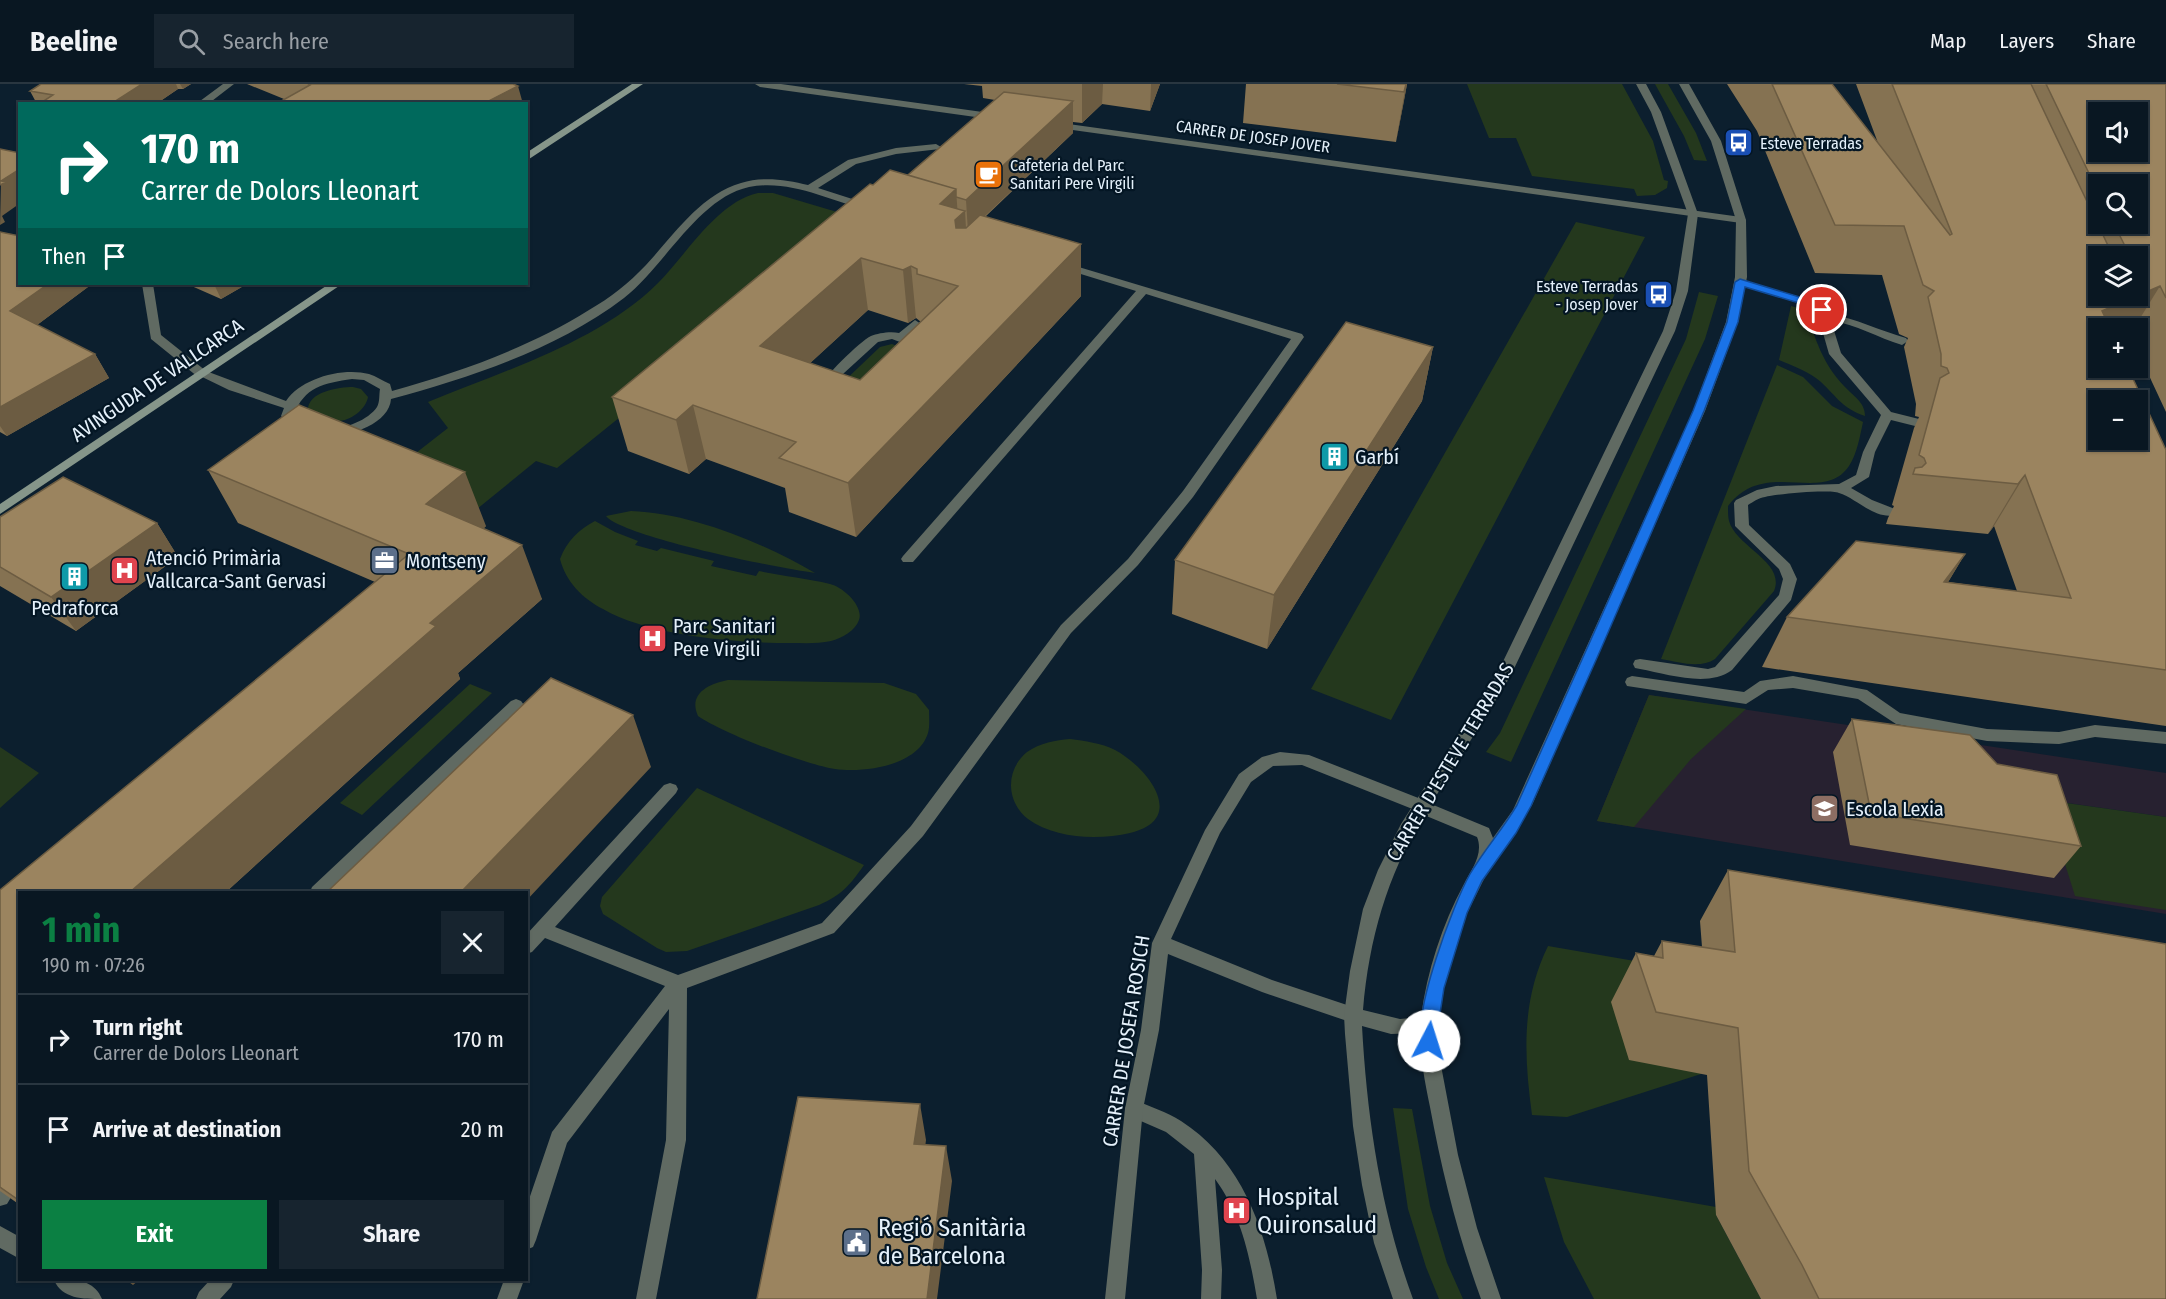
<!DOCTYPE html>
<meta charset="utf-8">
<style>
body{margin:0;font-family:"Fira Sans Condensed",sans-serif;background:#17242f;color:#f1f3f6;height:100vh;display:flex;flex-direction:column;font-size:22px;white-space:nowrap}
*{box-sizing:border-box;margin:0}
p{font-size:20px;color:#999fa5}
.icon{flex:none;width:33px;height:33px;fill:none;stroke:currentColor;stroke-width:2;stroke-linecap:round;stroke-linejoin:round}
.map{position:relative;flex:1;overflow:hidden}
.details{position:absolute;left:18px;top:807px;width:510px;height:390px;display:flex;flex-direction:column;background:#091722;border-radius:0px;box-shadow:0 2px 4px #0004,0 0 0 2px #293640}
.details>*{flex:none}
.top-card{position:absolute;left:18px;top:18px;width:510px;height:183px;border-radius:0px;box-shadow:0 2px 4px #0004,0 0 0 2px #293640;background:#00695c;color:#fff;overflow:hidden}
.tools{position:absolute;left:2088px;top:18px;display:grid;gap:12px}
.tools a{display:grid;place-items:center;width:60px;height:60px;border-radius:0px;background:#091722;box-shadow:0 2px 4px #0004,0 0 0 2px #293640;font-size:30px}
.pin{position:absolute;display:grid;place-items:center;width:51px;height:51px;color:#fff;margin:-26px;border:3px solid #fff;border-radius:50%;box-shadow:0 2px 6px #0007}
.me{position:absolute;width:66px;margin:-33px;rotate:5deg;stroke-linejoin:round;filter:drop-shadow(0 0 4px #0008)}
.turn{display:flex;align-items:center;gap:21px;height:126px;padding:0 24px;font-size:27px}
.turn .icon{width:78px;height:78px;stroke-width:2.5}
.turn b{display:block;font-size:42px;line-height:51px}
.then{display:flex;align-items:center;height:57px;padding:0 24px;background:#0003;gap:12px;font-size:22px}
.round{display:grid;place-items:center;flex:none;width:63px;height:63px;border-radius:0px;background:#17242f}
.summary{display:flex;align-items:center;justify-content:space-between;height:102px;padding:0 24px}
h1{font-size:36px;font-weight:700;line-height:45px;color:#0b8043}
.cta{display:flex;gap:12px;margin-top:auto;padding:12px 24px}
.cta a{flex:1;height:69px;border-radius:0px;background:#0b8043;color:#fff;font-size:24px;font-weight:700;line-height:69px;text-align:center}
.cta a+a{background:#17242f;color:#f1f3f6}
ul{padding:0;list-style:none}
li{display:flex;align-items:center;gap:18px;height:90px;padding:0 24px;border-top:2px solid #293640}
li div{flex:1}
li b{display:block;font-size:22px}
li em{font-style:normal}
header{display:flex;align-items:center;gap:36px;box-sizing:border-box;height:84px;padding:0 30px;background:#091722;border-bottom:2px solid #293640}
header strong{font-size:28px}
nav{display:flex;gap:33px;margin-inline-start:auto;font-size:21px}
.search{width:420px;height:54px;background:#17242f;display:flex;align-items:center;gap:15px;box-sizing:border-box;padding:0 21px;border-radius:0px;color:#999fa5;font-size:22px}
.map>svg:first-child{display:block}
</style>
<header>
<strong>Beeline</strong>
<div class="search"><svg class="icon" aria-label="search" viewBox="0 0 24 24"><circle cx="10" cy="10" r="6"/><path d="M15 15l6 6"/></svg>Search here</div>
<nav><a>Map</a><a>Layers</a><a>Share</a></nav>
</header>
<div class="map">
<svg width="2166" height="1215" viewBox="0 0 2166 1215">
<rect width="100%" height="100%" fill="#0c1f2e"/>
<path fill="#272130" d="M1649,611L2166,689V733L2046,716L2166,826V830L1597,737Z"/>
<path fill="#24381d" d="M1467,0H1622L1653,57L1664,96L1668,97L1667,104L1655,111L1637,112L1634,105L1532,92L1516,54H1489Z
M1655,0H1668L1696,49L1707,77L1694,76L1684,52Z
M758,109H773L864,136L557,384L536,377L466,434L380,397L448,344L428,318C503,287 599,258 658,199C687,170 717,118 758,109Z
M1576,138L1645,153L1391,636L1311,605Z
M1699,208L1718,212L1705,255L1693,281L1511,678L1486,668L1500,649L1686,255Z
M1791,222L1806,226C1815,255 1823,280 1844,302C1853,312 1865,318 1865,332C1842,324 1838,314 1821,298C1810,288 1793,282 1779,276Z
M892,260L897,262L856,308L839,302L880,263Z
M1777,281L1803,293L1832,322L1863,338C1860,352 1857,370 1849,382C1823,421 1765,373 1728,422C1728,427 1728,433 1729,437C1736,463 1786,478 1774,507L1715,575C1700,585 1679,578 1661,575Z
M353,303L361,305L368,313C366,326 349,338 336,337C327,336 317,332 308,329C305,308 338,303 353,303Z
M631,427C691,429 764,459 815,489C782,485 623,453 606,432Z
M595,437L615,448L638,457L635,461L657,467L661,464L714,477L711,482L756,492L759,487C782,492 807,494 830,500C843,503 864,522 859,536C855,547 842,554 831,557C818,560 803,559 790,559C737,559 649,552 603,525C582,514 566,498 560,475C567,457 578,446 595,437Z
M728,596L884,599L916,610L929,626C929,633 930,642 928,649C918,682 864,689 835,685C804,680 724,650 698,632C688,610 708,600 728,596Z
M470,600L492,609L362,731L340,719Z
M1649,611L1746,625L1691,675L1634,743L1597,737Z
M1070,655C1085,657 1101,659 1115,666C1147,683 1189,735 1130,749C1099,756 1055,755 1028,735C1006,718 1005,686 1027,668C1040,659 1056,656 1070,655Z
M0,663L39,689L0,724Z
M697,704L864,781C850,801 842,811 819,821L687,867L666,868L657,864L603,830L600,822L602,813Z
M2045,716L2166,733V826L2075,812Z
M1548,862L1704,889L1701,990L1567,1033L1532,1031C1524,972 1521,917 1548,862Z
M1393,1024L1412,1025L1430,1122L1447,1179L1463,1215H1439L1426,1183L1408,1125Z
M1544,1093L1716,1123V1131L1761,1215H1594L1564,1158Z"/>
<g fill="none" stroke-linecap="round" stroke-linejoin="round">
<path fill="#606a62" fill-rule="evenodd" d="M936,60L941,63L940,65L896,70L856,80L818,104L871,121V125L867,126C828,116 790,95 749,103C698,114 664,183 624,214C557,265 472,293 391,315C389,349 311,365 289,343C286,340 284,335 281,332L284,324L229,306L196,290L198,287H206L286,317C301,294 343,283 369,290C376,292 383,297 390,300L392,307C460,288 528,264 589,226C610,214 629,199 646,181C674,151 700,111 741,99C763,92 787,96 808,101L848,76L896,64ZM352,295L364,296L380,305C379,310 380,318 377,323C362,345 310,355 294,331C304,303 324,299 352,295Z
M1062,178L1302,250L1304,253L1193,413L1138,481L1071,549L923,752L834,849L687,904L686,1056L656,1215H636L666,1056L669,925L567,1059L536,1156L533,1163L526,1166V1124L552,1048L665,902L545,854L532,868L526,870V851L664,701L670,699L676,701L678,705L676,709L555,843L678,891L822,839L911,742L1061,541L1128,475L1183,407L1291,255L1146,210L913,478H903L901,475L903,472L1136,207L1058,183V179Z
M915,236L921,240L909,252L917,260L918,268C910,278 901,287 891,295C869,318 853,331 821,318L817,306C822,295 860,257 871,252C878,249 891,247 899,249ZM892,255L905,260L906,267C888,287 860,325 830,313L829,306L832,300L878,258Z
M367,755L373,757L375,762L373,767L329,808H310L312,803L361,757Z
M1134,1016C1149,1022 1167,1028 1181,1037C1242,1076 1266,1146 1277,1215H1257C1250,1173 1241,1130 1215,1095L1222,1186L1221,1215H1201L1202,1186L1194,1070L1166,1048L1127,1031L1125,1025L1127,1019Z
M3,1101L10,1103L13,1110L7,1120L0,1122V1102Z
M0,1142L20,1153V1175L0,1164Z
M54,1196C72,1194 94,1195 102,1215C83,1215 62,1215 54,1196Z
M210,1196H234L231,1203L220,1215H196L199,1208Z
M504,1196H524L517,1215H497Z"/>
<path fill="#606a62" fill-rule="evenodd" d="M1632,592L1744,608L1760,597L1793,592L1867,606L1900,629L1987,645L2059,648L2095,641L2166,648V660L2095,653L2059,660L1987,657L1896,640L1858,615L1793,604L1768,606L1746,620L1627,602L1625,598L1627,594Z
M516,615L521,617L524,621L521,625L373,767L367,769L361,767L359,762L361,757L511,617Z"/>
<path fill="#606a62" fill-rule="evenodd" d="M223,0H234L208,20H196Z
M755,0H781L997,30L1002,33L997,36L760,3Z
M1054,38L1741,133L1746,136L1741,139L1051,43V39Z
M1740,195L1816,218L1826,224L1829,230C1856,234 1880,247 1906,254L1908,257L1902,261C1878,254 1856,240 1831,237L1841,269L1891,328L1919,335L1921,338L1915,342L1891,336L1875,368L1869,393L1851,404L1872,416L1895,425L1897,428L1895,431C1875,436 1856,414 1839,409C1828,405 1777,410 1765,413C1758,414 1753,418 1748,421L1749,441L1790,480L1797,495L1791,516L1732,586C1708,604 1668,590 1640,585L1635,584L1633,580L1635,576L1640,575L1708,585L1715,583L1779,511L1783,495L1779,485L1735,442L1734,419L1736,416L1757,406L1776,402L1839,400L1856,391L1863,368L1881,331L1829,270L1817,228L1808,222L1736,200V196Z
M142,200H153L161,251L206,287V293H198L151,255Z
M1280,668L1309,671L1426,717L1428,722L1426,727L1420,728L1302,681L1273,682L1251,698L1220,749L1171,855L1272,896L1359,925L1362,931L1359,937L1353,939L1262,908L1168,870L1159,946L1143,1025L1125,1215H1105L1125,1025L1141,946L1152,859L1205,746L1239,690L1262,673Z"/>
<path fill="#606a62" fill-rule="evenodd" d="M1636,0H1646L1661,28L1698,130L1688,207L1675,247L1510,593L1431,720L1489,744L1493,754L1513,726L1693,327L1726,238L1735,193L1736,136L1711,57L1679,0H1689L1721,57L1746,136L1747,193L1738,238L1705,327L1532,721L1487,789L1468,827L1448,884L1440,923L1438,951L1439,971L1458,1071L1477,1144L1501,1215H1481C1458,1152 1442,1088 1430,1023C1425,998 1420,974 1420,949L1391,950L1362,942C1367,1034 1381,1128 1413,1215H1393L1374,1159L1362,1101L1353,1042L1345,950L1344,931L1350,887L1363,825L1378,786L1401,740L1496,592L1663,247L1676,207L1688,130L1651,28ZM1424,731L1477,753C1484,770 1471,786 1464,800C1442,841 1427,887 1421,933L1400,935L1363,926C1369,855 1387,792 1424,731Z"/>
<path fill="#86968a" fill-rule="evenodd" d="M632,0H643L526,77V69Z
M329,200H342L0,430V420Z"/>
</g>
<path fill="#857252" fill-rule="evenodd" d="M41,0H191L183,5H178L156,20H37L30,7Z
M247,0H513L284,15Z
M964,0H1160L1150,27L1102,20L1082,39L1073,38V49L985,133L1081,212L856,453L789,428L785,404L706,375L689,390L628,367L612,313L873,101L908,91L995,16L983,14L982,2ZM868,226L908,239L916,234L921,238L860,296L810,279Z
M1246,0H1407L1396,58L1243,39Z
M1727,0H1832L1878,59L1856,0H2166V328L2138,268V244H2098L2166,366V642L1762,583L1787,533L1965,470L1948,498L2017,507L1994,442L1988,450L1886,440L1888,434L1894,422L1892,421L1914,344L1919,333L1915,332L1916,320L1904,263L1908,254L1899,250L1882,191L1815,189L1757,47ZM2098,100L2138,140H2098ZM2098,172H2138V212Z
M0,148L92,200L37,241L95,270L109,294L7,352L0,348Z
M187,200H247L221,215Z
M1433,263L1422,317L1267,565L1172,530L1175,476Z
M208,386L486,442L483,445L542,515L458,589L460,595L226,808H20V1121L0,1107V806L375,498L238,439Z
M0,433L157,439L178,473L76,547L0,502Z
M1852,635L2081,762L2054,794L1850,761L1833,668Z
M1728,786L2166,1215H1761L1716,1131L1707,991L1629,976L1611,918L1636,869L1654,872L1662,857L1702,863L1700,837Z"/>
<path fill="#6c5c42" d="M142,0H176L178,5L156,20H111Z
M180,0H191L183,5Z
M1082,0H1103L1102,20L1082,39Z
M1151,0H1160L1150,27Z
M1406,0H1407L1404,17L1396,58Z
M518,2L523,20H483Z
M1073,17V49L968,148L966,116Z
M20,85V116L17,117L19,120L2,132L5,138L0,141L1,97Z
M956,105L958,134L965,127L968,179L940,120Z
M1081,160V212L856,453L848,399Z
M861,174L868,226L770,316L760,262Z
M911,182L916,234L908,239L903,186Z
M48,200H92L25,250L10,227Z
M214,200H247L221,215Z
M2160,202L2134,244H2098L2102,227Z
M1433,263L1422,317L1267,565L1274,511Z
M95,270L109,294L7,352L0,342V323Z
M693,321L706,375L689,390L676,336Z
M465,388L486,442L449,474L426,420Z
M2025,391L1994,442L1988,450L2018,400Z
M157,439L178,473L76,547L51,513Z
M522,461L542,515L458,589L460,595L226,808H130L430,539Z
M1965,470L1935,520L1944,498Z
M633,631L651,683L526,817V808H461Z
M920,1020L926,1056L921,1095L914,1060Z
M946,1062L952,1097L937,1215H927Z
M126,1196H139L133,1201Z"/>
<path fill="#9b845f" stroke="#6c5c42" stroke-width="1.5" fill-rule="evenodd" d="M41,0H142L111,20H39L53,11L30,7Z
M308,0H513L518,2L483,20H276L310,1Z
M1337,0H1406L1404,8Z
M1772,0H1832L1950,151L1952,150L1892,0H2031L2113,172H2098V212H2138V197H2139L2140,194L2138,188V172H2130L2114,140H2138V100H2098V108L2046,0H2166V214L2160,202L2102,227L2110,244H2098V284H2128L2166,366V586L1787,533L1856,457L1965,470L1944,498L2071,514L2025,391L2018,400L1913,390L1915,384L1922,383L1926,379L1924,374L1919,371L1940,294L1949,289L1947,284L1941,282V270L1928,213L1934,207L1923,201L1904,142L1835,141ZM2098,28H2138V68H2098ZM2098,316H2138V356H2098Z
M1004,8L1073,17L966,116L956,113V105L908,91Z
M0,65L20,69V85L1,97L6,98L0,101Z
M890,86L956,105L940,120L965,127L955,136L956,144H966L980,131L1081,160L848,399L779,374L796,358L693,321L676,336L612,313L870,100L873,101ZM861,174L903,186L911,182L917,185V190L958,202L860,296L760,262Z
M0,148L20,152V200H48L10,227L95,270L0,323Z
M1346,238L1433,263L1274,511L1175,476Z
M299,321L465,388L426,420L522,461L430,539L436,542L130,808H20V1117L0,1103V806L409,470L208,386Z
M63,393L157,439L51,513L0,483V433Z
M551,594L633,631L461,808H327Z
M1852,635L1970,651L1997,680L2057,691L2081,762L1871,729Z
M1728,786L2166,860V1215H1819L1802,1181L1749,1087L1738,944L1656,928L1636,869L1663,874L1662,857L1735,868Z
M798,1013L920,1020L914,1060L946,1062L927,1215H757Z"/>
<path fill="#1a73e8" stroke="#114b97" stroke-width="1.5" d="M1740,195L1816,218L1827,226L1818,228L1809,222L1745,203L1738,238L1704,327L1600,567L1531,722L1516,749L1482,797L1467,829L1444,904L1435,962L1429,965L1423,962C1410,934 1454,818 1470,790C1484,766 1503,745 1517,721L1693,327L1727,238L1735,198Z"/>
<defs>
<symbol id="bus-square" viewBox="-11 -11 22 22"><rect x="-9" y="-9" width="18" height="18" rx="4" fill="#1a4fb4" stroke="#041624"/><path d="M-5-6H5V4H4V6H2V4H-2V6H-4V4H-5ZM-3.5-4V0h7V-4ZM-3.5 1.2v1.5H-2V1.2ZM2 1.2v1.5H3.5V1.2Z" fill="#fff"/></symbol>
<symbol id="cafe-square" viewBox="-11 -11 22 22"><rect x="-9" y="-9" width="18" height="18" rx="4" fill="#e8710a" stroke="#041624"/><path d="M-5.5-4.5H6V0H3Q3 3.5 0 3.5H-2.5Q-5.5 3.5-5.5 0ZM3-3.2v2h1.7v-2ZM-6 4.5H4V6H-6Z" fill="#fff"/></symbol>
<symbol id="building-square" viewBox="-11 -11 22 22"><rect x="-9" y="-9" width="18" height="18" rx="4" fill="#0f9aa8" stroke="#041624"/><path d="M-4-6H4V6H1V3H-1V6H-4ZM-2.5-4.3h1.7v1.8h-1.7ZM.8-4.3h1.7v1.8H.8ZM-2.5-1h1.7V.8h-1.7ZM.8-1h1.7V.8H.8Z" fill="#fff"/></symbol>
<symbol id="office-square" viewBox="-11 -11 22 22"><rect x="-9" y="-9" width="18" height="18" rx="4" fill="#5c6f8a" stroke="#041624"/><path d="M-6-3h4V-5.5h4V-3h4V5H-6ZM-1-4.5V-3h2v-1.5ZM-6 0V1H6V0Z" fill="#fff"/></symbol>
<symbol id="hospital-square" viewBox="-11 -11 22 22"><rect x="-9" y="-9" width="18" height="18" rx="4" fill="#e0444e" stroke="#041624"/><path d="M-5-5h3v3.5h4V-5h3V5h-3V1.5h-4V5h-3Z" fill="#fff"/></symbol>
<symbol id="school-square" viewBox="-11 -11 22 22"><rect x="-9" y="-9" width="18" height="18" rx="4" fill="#8d6e63" stroke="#041624"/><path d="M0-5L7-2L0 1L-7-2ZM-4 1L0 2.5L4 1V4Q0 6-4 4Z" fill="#fff"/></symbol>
<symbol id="civic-square" viewBox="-11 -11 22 22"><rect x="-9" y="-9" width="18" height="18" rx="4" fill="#5c6f8a" stroke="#041624"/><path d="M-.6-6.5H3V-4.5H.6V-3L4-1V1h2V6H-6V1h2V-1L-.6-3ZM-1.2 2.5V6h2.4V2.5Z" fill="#fff"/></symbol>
</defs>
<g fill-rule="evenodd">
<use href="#bus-square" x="1722" y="42" width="33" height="33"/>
<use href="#cafe-square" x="972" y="74" width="33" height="33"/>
<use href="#bus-square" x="1642" y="194" width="33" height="33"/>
<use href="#building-square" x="1318" y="356" width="33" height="33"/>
<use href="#office-square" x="368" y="460" width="33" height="33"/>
<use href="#hospital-square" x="108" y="470" width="33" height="33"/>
<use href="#building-square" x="58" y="476" width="33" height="33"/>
<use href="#hospital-square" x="636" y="538" width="33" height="33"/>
<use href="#school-square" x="1808" y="708" width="33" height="33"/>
<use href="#hospital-square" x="1220" y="1110" width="33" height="33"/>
<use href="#civic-square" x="840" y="1142" width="33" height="33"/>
</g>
<g text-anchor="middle" stroke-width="4.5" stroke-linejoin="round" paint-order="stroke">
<g font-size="16" fill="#e5f1fb" stroke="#041624">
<text transform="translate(1253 52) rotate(8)" y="6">CARRER DE JOSEP JOVER</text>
</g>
<g font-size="16" fill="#e5f1fb" stroke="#041624" text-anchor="start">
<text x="1760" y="65">Esteve Terradas</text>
<text x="1010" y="87">Cafeteria del Parc<tspan x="1010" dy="18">Sanitari Pere Virgili</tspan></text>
<text x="1638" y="208" text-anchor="end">Esteve Terradas<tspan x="1638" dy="18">- Josep Jover</tspan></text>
</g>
<g font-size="20" fill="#e5f1fb" stroke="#041624">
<text transform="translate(157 296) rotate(-34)" y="7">AVINGUDA DE VALLCARCA</text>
<text transform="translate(1450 678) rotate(-59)" y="7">CARRER D'ESTEVE TERRADAS</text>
<text transform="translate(1126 957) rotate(-81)" y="7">CARRER DE JOSEFA ROSICH</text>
</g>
<g font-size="20" fill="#e5f1fb" stroke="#041624" text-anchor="start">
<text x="1355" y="380">Garbí</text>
<text x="146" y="481">Atenció Primària<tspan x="146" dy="23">Vallcarca-Sant Gervasi</tspan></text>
<text x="406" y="484">Montseny</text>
<text x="75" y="531" text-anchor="middle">Pedraforca</text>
<text x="673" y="549">Parc Sanitari<tspan x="673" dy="23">Pere Virgili</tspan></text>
<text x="1846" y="732">Escola Lexia</text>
</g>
<g font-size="24" fill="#e5f1fb" stroke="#041624" text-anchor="start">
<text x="1257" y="1121">Hospital<tspan x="1257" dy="28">Quironsalud</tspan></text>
<text x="878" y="1152">Regió Sanitària<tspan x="878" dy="28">de Barcelona</tspan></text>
</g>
</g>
</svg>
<div class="tools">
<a><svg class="icon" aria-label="sound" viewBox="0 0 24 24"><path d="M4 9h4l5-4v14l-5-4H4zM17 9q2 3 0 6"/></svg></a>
<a><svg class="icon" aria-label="search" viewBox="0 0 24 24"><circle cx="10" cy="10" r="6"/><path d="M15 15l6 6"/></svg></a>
<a><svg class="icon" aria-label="layers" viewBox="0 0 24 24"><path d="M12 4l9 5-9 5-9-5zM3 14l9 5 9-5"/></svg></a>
<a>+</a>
<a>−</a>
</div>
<div class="pin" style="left:1822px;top:226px;background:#d93025"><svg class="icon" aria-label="arrive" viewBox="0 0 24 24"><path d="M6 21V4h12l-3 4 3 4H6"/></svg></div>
<svg class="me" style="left:1429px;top:957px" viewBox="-20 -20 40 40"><circle r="19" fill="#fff"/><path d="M0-13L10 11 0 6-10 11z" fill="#1a73e8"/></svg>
<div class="top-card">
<div class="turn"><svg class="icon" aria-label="right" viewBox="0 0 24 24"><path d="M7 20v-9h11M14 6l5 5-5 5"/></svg><div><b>170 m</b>Carrer de Dolors Lleonart</div></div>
<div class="then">Then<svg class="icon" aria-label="arrive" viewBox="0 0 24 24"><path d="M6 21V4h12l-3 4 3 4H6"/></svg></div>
</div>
<section class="details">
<div class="summary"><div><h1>1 min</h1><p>190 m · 07:26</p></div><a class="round"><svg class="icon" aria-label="close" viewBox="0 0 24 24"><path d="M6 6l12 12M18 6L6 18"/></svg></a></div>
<ul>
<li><svg class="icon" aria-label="right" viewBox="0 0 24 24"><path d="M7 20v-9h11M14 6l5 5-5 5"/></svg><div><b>Turn right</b><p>Carrer de Dolors Lleonart</p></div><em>170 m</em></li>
<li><svg class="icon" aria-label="arrive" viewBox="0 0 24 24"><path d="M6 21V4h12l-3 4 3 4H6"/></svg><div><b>Arrive at destination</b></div><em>20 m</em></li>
</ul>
<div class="cta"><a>Exit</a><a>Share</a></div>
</section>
</div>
